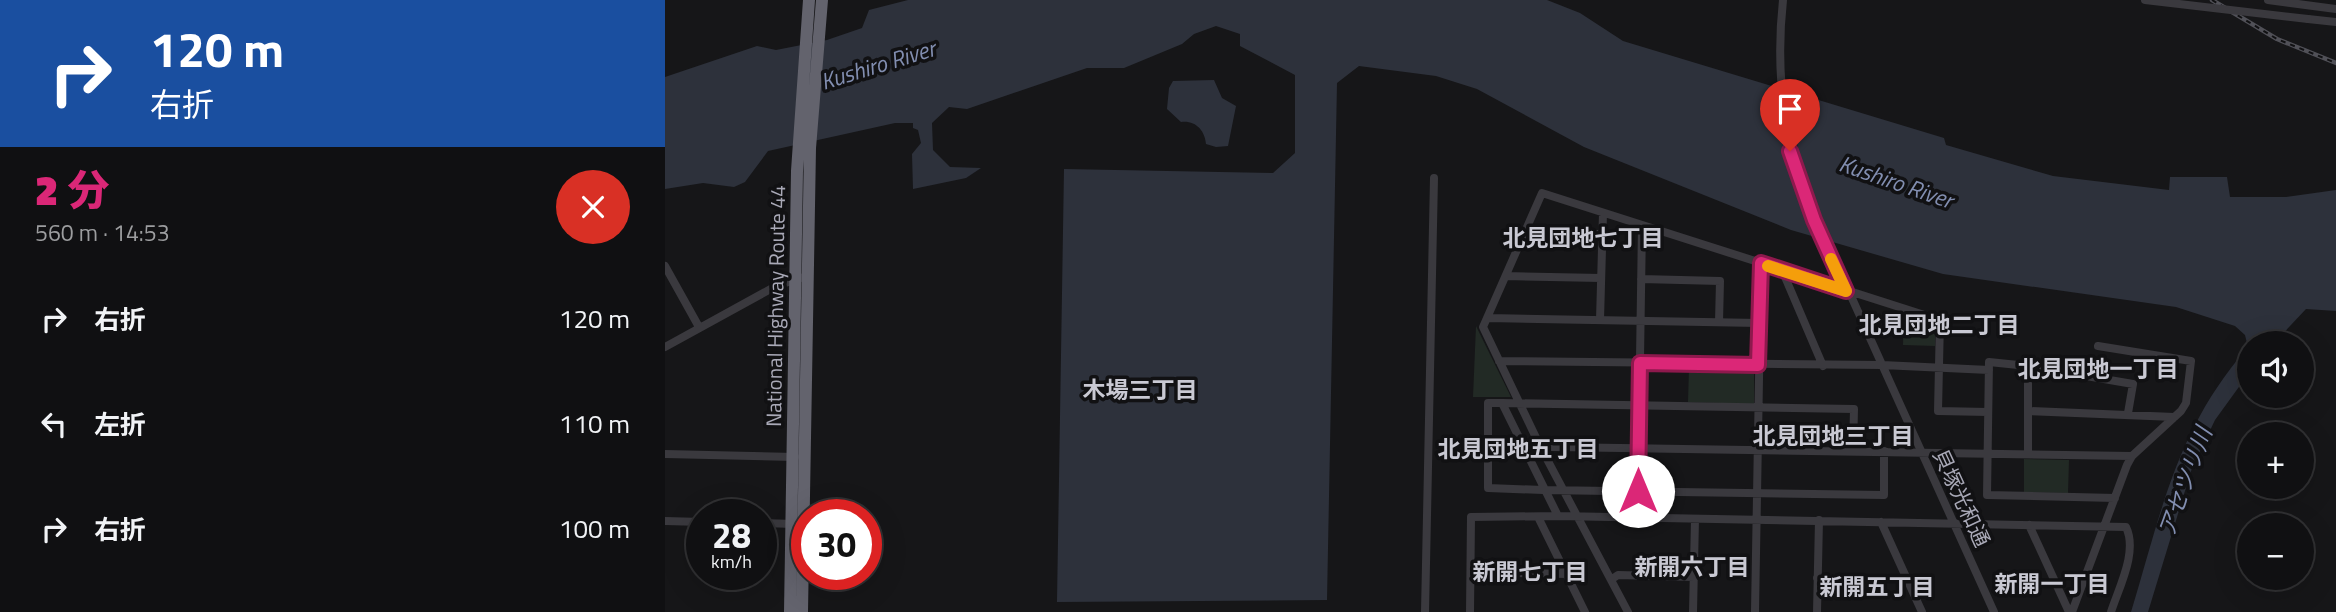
<!DOCTYPE html>
<html lang="ja">
<meta charset="utf-8">
<style>
body{margin:0;font-family:"Titillium Web","Noto Sans JP",sans-serif;background:#1e1e20;color:#f1f3f6;height:100vh;display:flex;flex-direction:column;font-size:26px;white-space:nowrap}
*{box-sizing:border-box;margin:0}
p{font-size:23px;color:#9c9d9f}
.icon{flex:none;width:38px;height:38px;fill:none;stroke:currentColor;stroke-width:2;stroke-linecap:round;stroke-linejoin:round}
.map{position:relative;flex:1;overflow:hidden}
.details{display:flex;flex-direction:column;background:#101012;width:665px}
.details>*{flex:none}
.guide{background:#1a4fa0;color:#fff;overflow:hidden}
.controls{position:absolute;left:1572px;top:331px;display:grid;gap:14px}
.controls a{display:grid;place-items:center;width:77px;height:77px;border-radius:50%;background:#101012;box-shadow:0 7px 28px #0002,0 0 0 2px #303032;font-size:35px}
.speed{position:absolute;left:21px;top:499px;display:flex;gap:14px;font-size:35px;font-weight:700;text-align:center}
.speed>*{display:grid;place-content:center;width:91px;height:91px;border-radius:50%;background:#101012;box-shadow:0 7px 28px #0002,0 0 0 2px #303032;line-height:1}
.speed small{font-size:18px;font-weight:400}
.speed .limit{border:10px solid #d22;background:#fff;color:#111}
.pin{position:absolute;display:grid;place-items:center;width:60px;height:60px;color:#fff;margin:-72px -30px;border-radius:50% 50% 50% 0;rotate:-45deg;box-shadow:0 0 7px #0007}
.pin .icon{rotate:45deg}
.me{position:absolute;width:77px;margin:-38px;rotate:0deg;stroke-linejoin:round;filter:drop-shadow(0 0 5px #0008)}
.turn{display:flex;align-items:center;gap:24px;height:147px;padding:0 35px;font-size:32px}
.turn .icon{width:91px;height:91px;stroke-width:2.5}
.turn b{display:block;font-size:49px;line-height:60px}
.round{display:grid;place-items:center;flex:none;width:74px;height:74px;border-radius:37px;background:#1e1e20}
.headline{display:flex;align-items:center;justify-content:space-between;height:119px;padding:0 35px}
h1{font-size:42px;font-weight:800;line-height:52px;color:#db2777}
ul{padding:0;list-style:none}
li{display:flex;align-items:center;gap:21px;height:105px;padding:0 35px}
li div{flex:1}
li b{display:block;font-size:26px}
li em{font-style:normal}
main{display:flex;flex:1;min-height:0}
.map>svg:first-child{display:block}
</style>
<main>
<section class="details">
<div class="guide">
<div class="turn"><svg class="icon" aria-label="right" viewBox="0 0 24 24"><path d="M7 20v-9h11M14 6l5 5-5 5"/></svg><div><b>120 m</b>右折</div></div>
</div>
<div class="headline"><div><h1>2 分</h1><p>560 m · 14:53</p></div><a class="round" style="background:#d93025;color:#fff"><svg class="icon" aria-label="close" viewBox="0 0 24 24"><path d="M6 6l12 12M18 6L6 18"/></svg></a></div>
<ul>
<li><svg class="icon" aria-label="right" viewBox="0 0 24 24"><path d="M7 20v-9h11M14 6l5 5-5 5"/></svg><div><b>右折</b></div><em>120 m</em></li>
<li><svg class="icon" aria-label="left" viewBox="0 0 24 24"><path d="M17 20v-9H6M10 6l-5 5 5 5"/></svg><div><b>左折</b></div><em>110 m</em></li>
<li><svg class="icon" aria-label="right" viewBox="0 0 24 24"><path d="M7 20v-9h11M14 6l5 5-5 5"/></svg><div><b>右折</b></div><em>100 m</em></li>
</ul>
</section>
<div class="map">
<svg width="1671" height="612" viewBox="0 0 1671 612">
<rect width="100%" height="100%" fill="#161618"/>
<path fill="#222a25" d="M1239,312L1270,322V346L1238,345Z
M811,326L846,397H808Z
M1024,368L1089,370V404L1023,402Z
M1359,459L1404,460L1403,493L1359,492Z"/>
<path fill="#2d313b" d="M243,0H882L915,13L958,41L1279,138L1281,145L1388,176L1504,190L1505,177H1562L1565,197H1621L1671,190V311L1641,309L1609,343H1584V373L1550,420L1527,468L1483,612H1466C1497,510 1511,430 1583,347L1580,335L1570,326L1511,307L1278,274L1126,230L919,147L812,89L771,76L694,66L672,83L662,600L392,602L399,169L608,173L630,153V75L575,46V34L551,26L529,34L517,44L459,68H422L302,109L284,107L267,123L268,150L285,167L316,168L301,178L248,189L247,154L256,143L253,130L248,128V123H230L103,151L80,182L69,187L38,183L0,189V77L92,46L111,50L162,40L197,28L204,10Z
M549,80L557,98L571,106L563,146L551,147L541,144C540,130 530,120 516,122L502,109L504,88L508,81Z"/>
<path fill="#161618" d="M1110,83L1123,87L1126,118L1137,166L1168,246L1152,241L1134,201L1116,135Z"/>
<g fill="none" stroke-linecap="round" stroke-linejoin="round">
<path stroke="#3a393e" stroke-width="8" d="M1118,0C1111,64 1117,128 1138,190L1329,612
M1603,0L1671,9
M1643,19L1671,22
M859,233L937,234
M0,266L34,327
M1117,270L1158,366
M841,276L936,278
M976,279L1055,281L1054,322
M823,318L1094,323
M935,320L938,213
M0,347L111,286L142,276
M834,361L1217,365L1324,370
M1363,366V454
M837,403L1189,409L1188,451
M1364,411L1509,417
M823,446L1467,456
M0,454L130,457
M973,491L977,226
M1450,498L1322,495L1324,362L1363,366L1468,384L1463,413
M893,516L837,403H823V488L878,490L1219,495V451
M874,519L920,612
M0,521L37,522
M1216,522L1257,612
M96,523L129,524
M1364,525L1404,612
M806,572L901,574
M1152,578L1242,579
M947,579L953,575L1029,577
M760,612L769,178
M805,612L806,517L893,516L1461,527C1473,552 1454,587 1446,612
M963,612L875,446L818,327L877,193L1275,320L1273,411L1323,412
M1028,612L1030,519
M1090,612L1096,263
M1152,612L1154,520
M1407,612L1462,465L1467,456L1516,411L1521,403L1526,361L1433,346"/>
<path stroke="#63636d" stroke-width="12" d="M125,612L132,171L144,0
M137,612L145,148L157,0"/>
<defs>
<path id="rail" d="M1547,0L1612,39L1671,63"/>
</defs>
<use href="#rail" stroke="#505057" stroke-width="4.5"/>
<use href="#rail" stroke="#111113" stroke-width="2" stroke-dasharray="5" stroke-linecap="butt"/>
<path stroke="#3a393e" stroke-width="8" d="M1480,0L1643,19"/>
</g>
<g fill="none" stroke-linecap="round" stroke-linejoin="round">
<defs>
<path id="route" d="M973,491L975,363L1093,365L1096,263L1181,291L1149,220L1125,151"/>
</defs>
<use href="#route" stroke="#8e194d" stroke-width="18"/>
<use href="#route" stroke="#db2777" stroke-width="12"/>
<path stroke="#f59e0b" stroke-width="12" d="M1103,266L1181,291L1166,259"/>
</g>
<g text-anchor="middle" stroke-width="7" stroke-linejoin="round" paint-order="stroke">
<g font-size="21" fill="#a9a9b7" stroke="#111113">
<text transform="translate(111 306) rotate(-89)" y="7">National Highway Route 44</text>
<text transform="translate(1296 498) rotate(65)" y="7">貝塚光和通</text>
</g>
<g font-size="23" font-style="italic" fill="#828eb0" stroke="#111113">
<text transform="translate(213 65) rotate(-17)" y="8">Kushiro River</text>
<text transform="translate(1231 182) rotate(19)" y="8">Kushiro River</text>
<text transform="translate(1520 482) rotate(-70)" y="8">アセツリ川</text>
</g>
<g font-size="23" font-weight="bold" fill="#c9c9d3" stroke="#111113">
<text x="918" y="246">北見団地七丁目</text>
<text x="1274" y="333">北見団地二丁目</text>
<text x="1433" y="377">北見団地一丁目</text>
<text x="475" y="398">木場三丁目</text>
<text x="1168" y="444">北見団地三丁目</text>
<text x="853" y="457">北見団地五丁目</text>
<text x="1027" y="575">新開六丁目</text>
<text x="865" y="580">新開七丁目</text>
<text x="1387" y="592">新開一丁目</text>
<text x="1212" y="595">新開五丁目</text>
</g>
</g>
</svg>
<div class="controls">
<a><svg class="icon" aria-label="sound" viewBox="0 0 24 24"><path d="M4 9h4l5-4v14l-5-4H4zM17 9q2 3 0 6"/></svg></a>
<a>+</a>
<a>−</a>
</div>
<div class="speed"><div>28<small>km/h</small></div><div class="limit">30</div></div>
<div class="pin" style="left:1125px;top:151px;background:#d93025"><svg class="icon" aria-label="arrive" viewBox="0 0 24 24"><path d="M6 21V4h12l-3 4 3 4H6"/></svg></div>
<svg class="me" style="left:973px;top:491px" viewBox="-20 -20 40 40"><circle r="19" fill="#fff"/><path d="M0-13L10 11 0 6-10 11z" fill="#db2777"/></svg>
</div>
</main>
